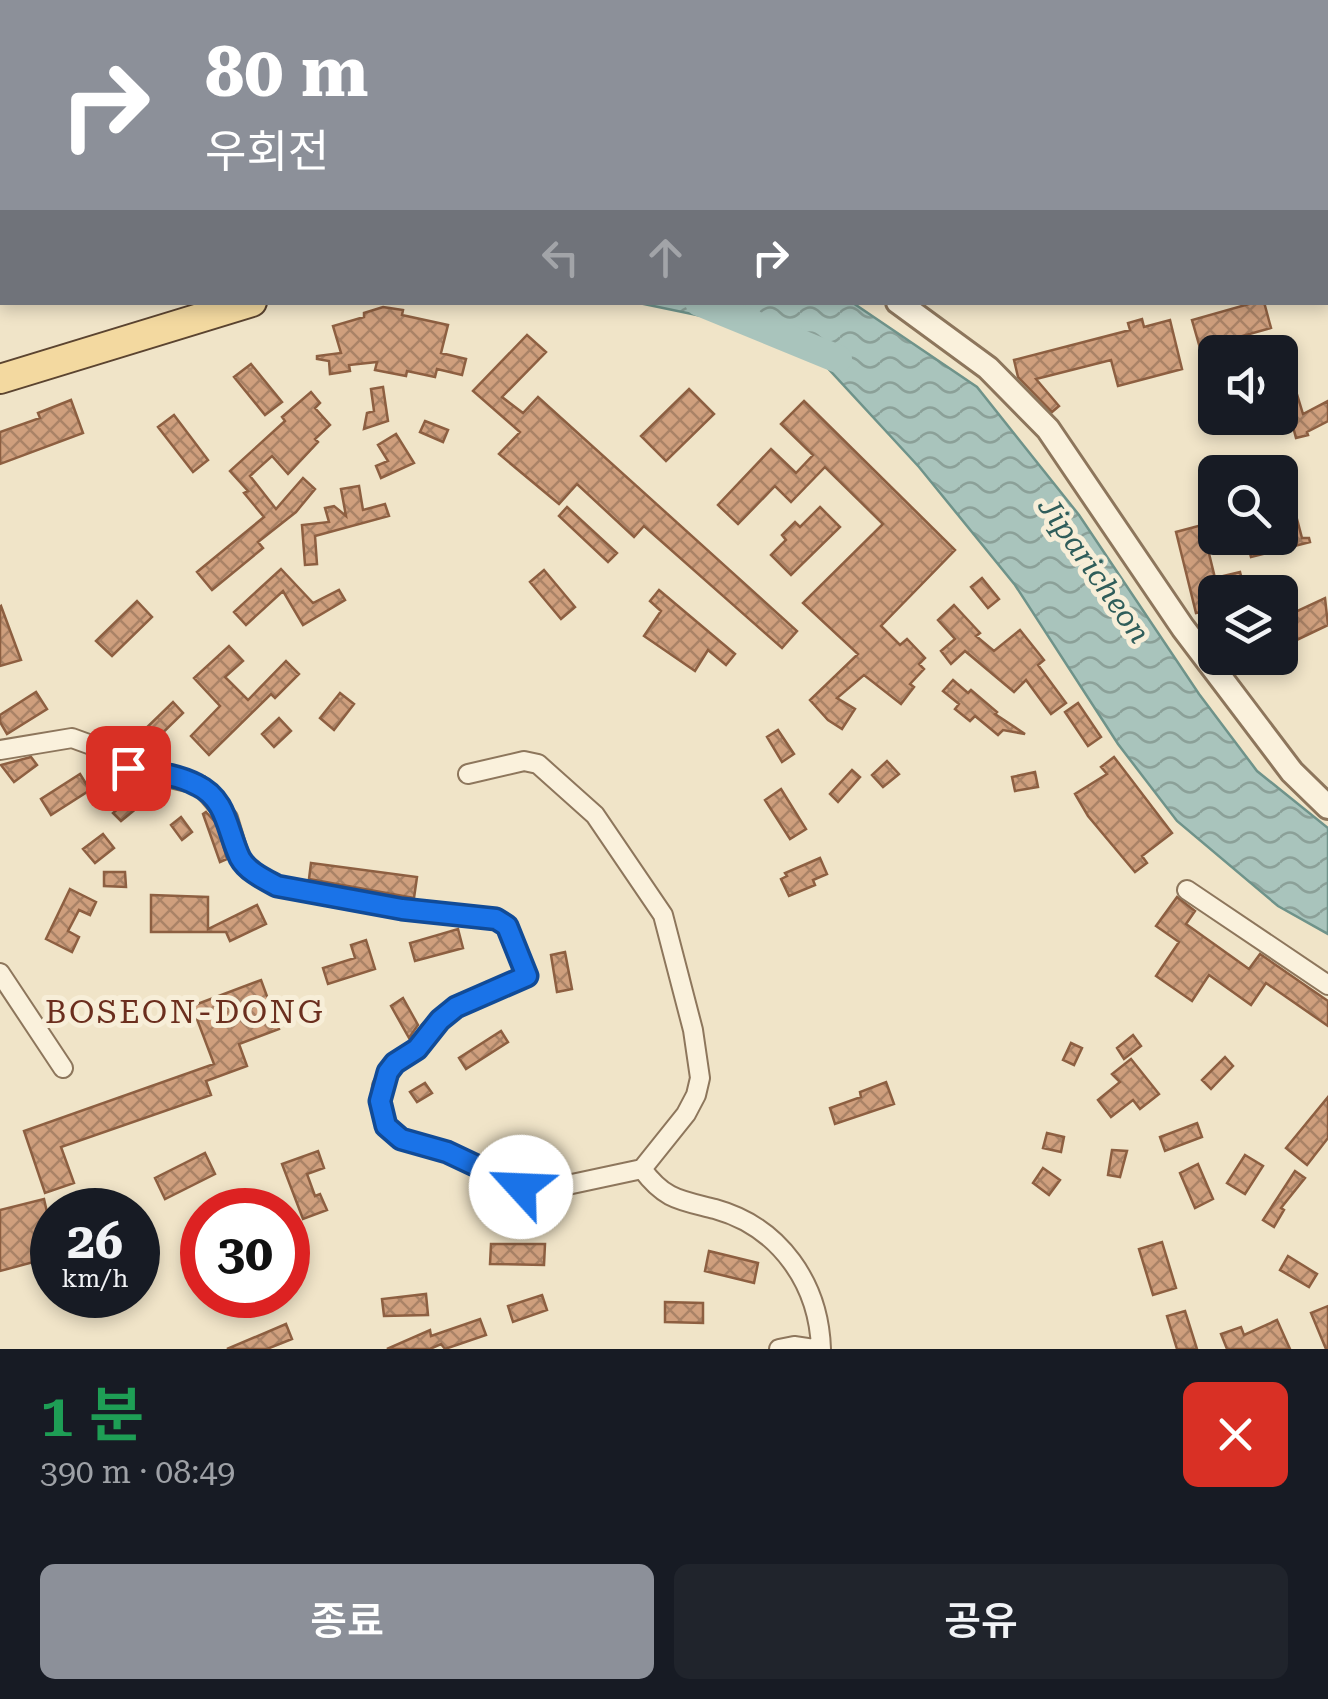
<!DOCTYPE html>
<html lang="ko">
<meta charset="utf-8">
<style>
body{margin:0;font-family:"Roboto Serif","Noto Sans KR",serif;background:#20242c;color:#f1f3f6;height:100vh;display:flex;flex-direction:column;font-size:38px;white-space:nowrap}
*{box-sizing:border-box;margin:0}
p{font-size:32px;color:#9ea1a6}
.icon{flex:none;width:55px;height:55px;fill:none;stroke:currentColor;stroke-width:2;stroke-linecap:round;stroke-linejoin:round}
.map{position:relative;height:1349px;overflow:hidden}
.sheet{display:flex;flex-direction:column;background:#171b24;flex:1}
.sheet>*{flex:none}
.top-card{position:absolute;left:0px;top:0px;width:1330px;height:305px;box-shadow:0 5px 15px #0003;background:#8c9099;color:#fff;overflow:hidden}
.buttons{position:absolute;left:1198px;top:335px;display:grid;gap:20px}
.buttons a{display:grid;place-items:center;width:100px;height:100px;border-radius:15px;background:#171b24;box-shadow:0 5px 15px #0003;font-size:50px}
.speed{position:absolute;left:30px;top:1188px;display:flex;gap:20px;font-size:50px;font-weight:700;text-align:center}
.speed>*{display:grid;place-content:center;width:130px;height:130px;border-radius:50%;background:#171b24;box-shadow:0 5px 15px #0003;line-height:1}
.speed small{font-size:25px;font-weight:400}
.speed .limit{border:15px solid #d22;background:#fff;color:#111}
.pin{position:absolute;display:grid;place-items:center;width:85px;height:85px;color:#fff;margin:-42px;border-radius:20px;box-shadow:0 5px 15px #0006}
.me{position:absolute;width:110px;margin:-55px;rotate:295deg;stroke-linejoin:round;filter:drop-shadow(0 0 8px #0008)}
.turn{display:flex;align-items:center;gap:35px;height:210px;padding:0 40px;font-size:45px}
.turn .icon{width:130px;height:130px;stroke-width:2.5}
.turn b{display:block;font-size:70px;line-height:85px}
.lanes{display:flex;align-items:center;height:95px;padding:0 40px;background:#0003;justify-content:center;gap:50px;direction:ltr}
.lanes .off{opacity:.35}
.round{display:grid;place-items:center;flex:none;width:105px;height:105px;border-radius:15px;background:#20242c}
.head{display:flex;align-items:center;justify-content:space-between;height:170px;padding:0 40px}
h1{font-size:60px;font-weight:600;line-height:75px;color:#1e9e55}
.primary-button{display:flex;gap:20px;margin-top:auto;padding:20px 40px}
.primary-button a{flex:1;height:115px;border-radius:15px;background:#8c9099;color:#fff;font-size:40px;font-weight:600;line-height:115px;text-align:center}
.primary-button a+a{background:#20242c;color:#f1f3f6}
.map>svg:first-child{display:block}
</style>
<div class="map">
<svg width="1328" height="1349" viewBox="0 0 1328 1349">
<defs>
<pattern id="water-waves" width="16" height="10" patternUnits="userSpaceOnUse" patternTransform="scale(2.5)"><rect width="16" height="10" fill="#a9c4bc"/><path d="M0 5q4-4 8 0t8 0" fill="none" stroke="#8ba098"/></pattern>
<pattern id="building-cross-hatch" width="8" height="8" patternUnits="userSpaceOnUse" patternTransform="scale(2.5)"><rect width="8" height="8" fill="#cf9f7d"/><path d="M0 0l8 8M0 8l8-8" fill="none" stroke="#a98266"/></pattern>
</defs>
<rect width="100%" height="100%" fill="#f0e4c8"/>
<path fill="url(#water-waves)" stroke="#6f938a" stroke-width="2.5" d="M639,303H853L977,387L1079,515L1199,694L1257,771L1328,828V934L1278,906L1177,821L1118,744L1015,585L919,467L798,336Z"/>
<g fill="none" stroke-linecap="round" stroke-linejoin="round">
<path stroke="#6f938a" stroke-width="5" d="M321,2V0"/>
<path stroke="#a9c4bc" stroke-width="28" d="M699,302L838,359"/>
</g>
<path fill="url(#building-cross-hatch)" stroke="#8d5f41" stroke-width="2.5" d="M1256,302H1264L1271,328L1200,348L1192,320Z
M383,307L403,310L402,315L448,325L441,353L466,359L462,375L437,369L435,377L407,371L406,376L375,370L377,362L349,365L350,371L330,374L329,361L317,359V356L341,353L333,326L364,317V313Z
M1142,319L1144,327L1170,320L1182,369L1118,386L1111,360L1036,379L1059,406L1052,412L1018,377L1014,360L1130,330L1128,323Z
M527,335L546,352L502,397L523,413L538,397L797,631L782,648L644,526L634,537L577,484L559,504L499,454L520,432L473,391Z
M251,364L282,402L265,415L234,377Z
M383,387L388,421L364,429L367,413L374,411L371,389Z
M689,389L714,414L666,461L641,436Z
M1296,391L1303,414L1328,401V421L1307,432L1308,435L1296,438L1292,423L1280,426V395Z
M311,392L320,403L315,408L330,425L315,439L318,442L288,474L272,456L250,476L276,509L303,478L315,489L296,512L258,542L263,548L212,590L197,572L264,517L244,493L248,491L230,471L285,421L282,417Z
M71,400L83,433L0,464V432L40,418L38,413Z
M804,401L955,550L881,626L900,645L907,639L925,658L919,664L924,669L910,684L914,687L901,704L864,675L837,698L855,709L842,729L828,720L810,700L858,654L803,603L883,524L825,467L791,502L775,486L738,524L718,505L771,449L796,473L813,455L781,424Z
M174,415L208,460L193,472L158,427Z
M425,421L448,430L443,442L420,432Z
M396,434L414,463L381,478L376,466L388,461L378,445Z
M359,486L363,510L385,504L389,516L315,536L317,564L305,565L302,525L329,522L325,508L334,506L346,516L341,489Z
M567,507L617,553L608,562L559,516Z
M820,507L840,527L791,575L771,555L786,540L782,535L795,522L800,527Z
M1297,519L1302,538H1309L1310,542L1251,557L1246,538H1280V523Z
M1202,525L1215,578L1240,572L1245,592H1215V609L1196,613L1176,532Z
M281,569L313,603L339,590L345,600L303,625L283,591L246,625L234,612Z
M544,570L575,607L561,619L530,582Z
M982,578L999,599L988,608L971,587Z
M659,590L735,654L726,665L708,650L695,671L644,636L661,611L650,601Z
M1325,598L1328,625L1280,648V619Z
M137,601L152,617L112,656L96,641Z
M954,605L980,633L976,636L994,651L1020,630L1044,660L1038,665L1066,703L1051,714L1026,680L1014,692L965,651L951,664L941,651L955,639L938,620Z
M1,606L21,660L0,666V607Z
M229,646L243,661L225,677L248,700L286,661L299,674L275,698L271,694L209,755L191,736L220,706L194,678Z
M953,680L968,693L971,690L997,712L995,714L1025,734L1003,730L998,735L975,716L970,721L955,709L959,704L943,691Z
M36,692L47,709L7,734L0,722V715Z
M340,693L354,704L334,730L320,718Z
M173,702L183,713L138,757L119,747L131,735L135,739Z
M1078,703L1101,737L1088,746L1065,712Z
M279,718L291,731L274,747L262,734Z
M778,730L794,754L782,762L767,737Z
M31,757L37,765L14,782L1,765Z
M1114,757L1172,833L1142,856L1147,863L1135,872L1088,816L1075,794L1107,774L1101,767Z
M887,761L899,774L883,787L872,775Z
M852,770L860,777L838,802L830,794Z
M1035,772L1038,787L1015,791L1012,777Z
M80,774L90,790L51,815L41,799Z
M781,789L806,829L790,839L765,800Z
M130,798L138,807L121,821L113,813Z
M206,812L217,824L227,859L220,862L203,814Z
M181,817L192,832L182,840L171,825Z
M103,834L114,848L95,863L83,849Z
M820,858L827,874L813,880L815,885L789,896L781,879L787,876L785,873Z
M311,863L417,877L414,898L309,879Z
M104,872H125L126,887L104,886Z
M70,889L96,902L90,915L79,910L68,931L79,937L72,952L46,939Z
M151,895L208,897V929L257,905L266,924L230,941L226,932H151Z
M1177,897L1195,911L1186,924L1249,969L1260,954L1328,1001V1026L1266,983L1251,1005L1209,975L1192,1001L1156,976L1179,942L1156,926Z
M458,929L463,948L415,961L410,943Z
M366,940L375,969L328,984L323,968L355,958L351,945Z
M565,952L572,989L557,992L551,955Z
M261,980L279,1029L239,1044L247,1066L206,1081L211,1095L61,1147L74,1183L45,1193L24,1131L214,1064L192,1006Z
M403,998L418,1025L409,1038L391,1006Z
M501,1031L508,1042L466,1069L459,1058Z
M1133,1035L1141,1046L1124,1059L1117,1048Z
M1071,1043L1082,1048L1074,1065L1063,1060Z
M1225,1057L1233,1066L1211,1089L1202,1080Z
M1131,1059L1159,1094L1140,1109L1133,1100L1111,1117L1098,1100L1120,1082L1112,1074Z
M886,1082L894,1104L835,1124L830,1108L861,1097L860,1092Z
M425,1083L432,1093L417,1102L410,1092Z
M1328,1097V1138L1307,1165L1286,1148Z
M1197,1123L1202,1137L1165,1151L1160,1137Z
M1047,1133L1064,1137L1061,1152L1043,1148Z
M1112,1150L1127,1151L1120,1177L1108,1175Z
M318,1151L324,1168L307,1174L315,1196L320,1194L327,1210L303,1219L282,1164Z
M205,1153L215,1174L165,1199L155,1178Z
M1245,1155L1263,1166L1245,1194L1227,1183Z
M1198,1164L1213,1199L1195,1208L1180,1173Z
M1043,1168L1060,1180L1049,1195L1033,1183Z
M1295,1171L1305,1178L1281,1208L1284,1210L1274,1227L1263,1220Z
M44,1199L52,1234V1257L0,1271V1210Z
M1162,1242L1176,1288L1153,1295L1139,1249Z
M491,1244H545L544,1265L490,1264Z
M709,1251L758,1263L754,1283L705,1271Z
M1288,1256L1317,1274L1309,1287L1280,1270Z
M426,1294L428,1315L384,1316L382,1299Z
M542,1295L547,1310L513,1322L508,1306Z
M665,1302L703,1303V1323L665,1322Z
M1328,1306V1349H1326L1311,1313Z
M1185,1311L1197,1349H1177L1167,1316Z
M480,1319L486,1335L445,1349L441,1344L430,1349H387L430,1330L431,1336Z
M1277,1320L1290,1349H1227L1221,1334L1241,1327L1244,1335Z
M286,1324L292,1339L267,1349H227Z"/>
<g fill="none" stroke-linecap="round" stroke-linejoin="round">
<defs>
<path id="minor" d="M797,0L799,2
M966,0L967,2
M1186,0L1187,2
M346,2V0
M1119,2L1127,0
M0,750L72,738L94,746L128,768L200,785L228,818L241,861L258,876L277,886L403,909L497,919L507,925L527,976L455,1007L430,1030L417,1049L395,1063L382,1086L380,1101L387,1126L401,1139L447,1152L521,1187L544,1190L642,1169L686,1114L696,1095L700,1078L693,1030L663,915L595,815L538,764L524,761L468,774
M1187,890L1328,985
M0,973L63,1068
M642,1169C665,1200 680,1200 715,1209C780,1227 819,1284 821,1349
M779,1349L794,1346L814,1349"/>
<path id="tertiary" d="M898,302L988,368L1048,429L1183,628L1292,772L1328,807"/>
<path id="primary" d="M0,379L252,302"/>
</defs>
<use href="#minor" stroke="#8d765c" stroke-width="22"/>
<use href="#tertiary" stroke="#8d765c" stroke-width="28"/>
<use href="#primary" stroke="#5b4430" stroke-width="32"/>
<use href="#minor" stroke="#faf1dc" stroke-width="18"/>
<use href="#tertiary" stroke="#faf1dc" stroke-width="22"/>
<use href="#primary" stroke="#f3d9a0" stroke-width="28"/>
</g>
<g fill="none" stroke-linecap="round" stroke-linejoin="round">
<defs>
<path id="route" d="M128,768C151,772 177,774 197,785C227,799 227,831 240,858C247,871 264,879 277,886L402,909L496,919L507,926L527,976L456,1007L440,1020L417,1049L395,1063L388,1072L380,1101L386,1126L401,1139L447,1152L521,1187"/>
</defs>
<use href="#route" stroke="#114b97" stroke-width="25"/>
<use href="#route" stroke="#1a73e8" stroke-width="18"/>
</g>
<g text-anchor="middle" stroke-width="10" stroke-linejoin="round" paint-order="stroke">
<g font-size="30" font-style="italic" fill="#2f5d5a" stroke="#f7eed8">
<text transform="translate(1094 570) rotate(55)" y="10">Jiparicheon</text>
</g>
<g font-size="32" letter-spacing="2.5" fill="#6b2e1e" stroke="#f7eed8">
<text x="185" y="1023">BOSEON-DONG</text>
</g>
</g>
</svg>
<div class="buttons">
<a><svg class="icon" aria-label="sound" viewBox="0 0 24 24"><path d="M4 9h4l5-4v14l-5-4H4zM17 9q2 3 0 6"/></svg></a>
<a><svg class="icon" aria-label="search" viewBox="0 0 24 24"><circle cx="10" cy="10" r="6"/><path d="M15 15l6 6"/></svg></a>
<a><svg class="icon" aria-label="layers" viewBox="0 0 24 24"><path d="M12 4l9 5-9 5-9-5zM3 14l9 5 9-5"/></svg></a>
</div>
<div class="speed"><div>26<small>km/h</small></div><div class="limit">30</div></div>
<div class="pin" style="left:128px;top:768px;background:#d93025"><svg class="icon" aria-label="arrive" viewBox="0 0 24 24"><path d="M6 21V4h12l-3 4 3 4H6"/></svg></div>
<svg class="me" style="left:521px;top:1187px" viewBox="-20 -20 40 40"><circle r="19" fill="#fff"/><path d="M0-13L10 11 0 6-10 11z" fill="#1a73e8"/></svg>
<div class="top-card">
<div class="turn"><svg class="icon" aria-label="right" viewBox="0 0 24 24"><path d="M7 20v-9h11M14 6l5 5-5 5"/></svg><div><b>80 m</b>우회전</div></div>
<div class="lanes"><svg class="icon off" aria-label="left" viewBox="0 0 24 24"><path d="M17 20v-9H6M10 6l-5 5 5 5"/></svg><svg class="icon off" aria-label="ahead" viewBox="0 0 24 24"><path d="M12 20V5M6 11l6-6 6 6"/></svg><svg class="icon" aria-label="right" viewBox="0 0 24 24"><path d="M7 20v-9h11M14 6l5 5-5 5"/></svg></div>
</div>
</div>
<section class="sheet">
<div class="head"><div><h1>1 분</h1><p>390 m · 08:49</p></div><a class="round" style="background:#d93025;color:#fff"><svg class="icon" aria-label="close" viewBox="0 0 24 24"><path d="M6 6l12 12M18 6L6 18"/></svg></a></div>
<div class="primary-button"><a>종료</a><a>공유</a></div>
</section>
